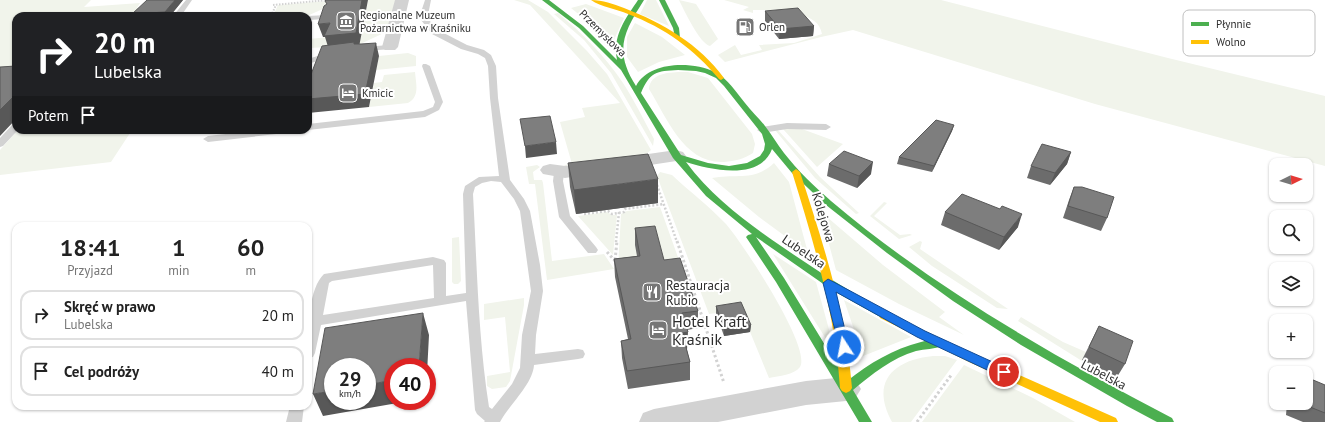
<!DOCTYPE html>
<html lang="pl">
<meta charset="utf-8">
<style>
body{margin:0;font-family:"PT Sans",sans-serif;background:#f2f2f2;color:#222;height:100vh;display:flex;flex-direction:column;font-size:15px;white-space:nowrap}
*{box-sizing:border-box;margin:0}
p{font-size:13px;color:#767676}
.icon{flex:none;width:22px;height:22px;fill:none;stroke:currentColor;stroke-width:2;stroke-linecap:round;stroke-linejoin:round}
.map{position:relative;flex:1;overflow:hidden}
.side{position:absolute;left:12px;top:222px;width:300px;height:188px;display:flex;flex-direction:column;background:#fff;border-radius:12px;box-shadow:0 1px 3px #0004}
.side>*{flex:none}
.guide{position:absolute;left:12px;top:12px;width:300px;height:122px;border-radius:12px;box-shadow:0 1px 3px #0004;background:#202124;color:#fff;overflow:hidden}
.needle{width:26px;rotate:85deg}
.tools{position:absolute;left:1269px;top:158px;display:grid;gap:8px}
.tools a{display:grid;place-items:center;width:44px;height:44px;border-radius:8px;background:#fff;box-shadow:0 1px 3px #0004;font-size:20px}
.speed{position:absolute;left:324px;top:358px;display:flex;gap:8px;font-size:20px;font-weight:700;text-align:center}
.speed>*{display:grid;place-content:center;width:52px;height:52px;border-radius:50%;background:#fff;box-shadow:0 1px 3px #0004;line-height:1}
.speed small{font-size:10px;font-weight:400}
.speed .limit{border:6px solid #d22;background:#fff;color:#111}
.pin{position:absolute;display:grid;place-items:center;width:34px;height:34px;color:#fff;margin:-17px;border:2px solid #fff;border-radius:50%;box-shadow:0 1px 4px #0007}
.me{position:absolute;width:44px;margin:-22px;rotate:349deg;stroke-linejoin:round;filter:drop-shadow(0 0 3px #0008)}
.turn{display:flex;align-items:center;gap:14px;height:84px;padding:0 16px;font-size:18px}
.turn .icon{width:52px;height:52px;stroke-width:2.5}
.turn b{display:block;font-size:28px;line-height:34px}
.then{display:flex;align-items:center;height:38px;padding:0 16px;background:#0003;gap:8px;font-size:15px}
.eta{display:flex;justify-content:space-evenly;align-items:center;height:68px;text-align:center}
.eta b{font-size:24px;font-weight:800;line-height:28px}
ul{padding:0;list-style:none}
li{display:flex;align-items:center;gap:12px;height:50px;margin:0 8px 6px;padding:0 8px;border:2px solid #e0e0e0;border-radius:12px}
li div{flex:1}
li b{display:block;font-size:15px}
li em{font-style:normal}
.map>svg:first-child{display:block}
</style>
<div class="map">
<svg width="1325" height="422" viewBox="0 0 1325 422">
<rect width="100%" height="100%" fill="#fff"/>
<path fill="#f1f4eb" d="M0,0H91L84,7L140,3L137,8L176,5L170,16H16V81L0,83Z
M368,0H397L386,32L356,46L308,48V39L362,34Z
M514,0H528L548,12L587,51L607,74L651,150L646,154L565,166L564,165L572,164L560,122L585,117L582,108L620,103L530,5Z
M647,0H656L669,26L640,14Z
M679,0L696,4L718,39L710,46C700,44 684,10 679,0Z
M724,0H941L1168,58L1325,96V166L1095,104L853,30L821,37L725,62L718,55L735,45L741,55L762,50L759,45L794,43L822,34C818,11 787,14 770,13L767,10H753V13L743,10L749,7Z
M327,1L325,8L307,16H273L278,5Z
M586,4L624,18L613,42L571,8Z
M558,13C582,33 605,56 623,83C634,100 644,120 654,139L653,146L611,73L584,40L554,14Z
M635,23L662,37L685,55L659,62L638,72L627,57V37Z
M408,53L416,56V66L376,70L379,56Z
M415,72C416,84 420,97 408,103L369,107L374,83L382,82L384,75Z
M688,72L708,78L752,134L755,144L753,153C744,159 735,161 724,162C684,164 667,118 649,89C650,71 675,72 688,72Z
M783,129H802L843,144L817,167Z
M18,130H132L111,162L0,175V150Z
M775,130H778L820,177L859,213L856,214L815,178Z
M774,163L789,182L808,253L759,217L712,178C735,173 754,182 774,163Z
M537,165L540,167L533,172L534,180H542L543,183L552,261L604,254L614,269L547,280L535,184H529L526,167Z
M660,172L672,175C689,191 709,206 726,224C741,241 812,347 800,367C794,375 779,376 769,378L741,310L709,314L657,176Z
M884,202L887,203L874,216L900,235L910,234L912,235L899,239L870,216Z
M660,207L684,274L618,269L621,214L627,211Z
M820,211L883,265L945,312L939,317L964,335L899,304L836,270Z
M607,212L612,215H617L613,255L578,216Z
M459,237L461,281L458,284H454L452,282V238Z
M920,241L922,242L920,249L1008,309L997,308L932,266L909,247Z
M773,254L816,282L836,355Z
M524,298V305L510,381L506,387L492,389L487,386V376L510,372L505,317L484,320V304Z
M844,300L911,337L863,356Z
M1021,317L1063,342L1086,352L1082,361L1018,321Z
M933,356H945L957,360L911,422H892C870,382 893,360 933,356Z
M964,365L1033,398L1075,422H922Z"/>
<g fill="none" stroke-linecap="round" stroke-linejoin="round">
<path stroke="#d2d2d2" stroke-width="2" stroke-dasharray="1.5 1.5" stroke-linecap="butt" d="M273,5L328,0
M271,16L276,5"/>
<path stroke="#d2d2d2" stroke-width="2.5" stroke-dasharray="2 2" stroke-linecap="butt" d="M657,185L677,242
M584,214L608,211L612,214L624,212L625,209L664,204
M616,242L619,212"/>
<path stroke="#d2d2d2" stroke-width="3" stroke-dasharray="2.5 2.5" stroke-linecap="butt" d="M677,241L724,383
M607,252L615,261
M615,260L617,241
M917,422L952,374"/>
<path fill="#d2d2d2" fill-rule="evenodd" d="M186,0H192L181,16H173Z
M425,0H431L428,15L429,20L438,30L467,45L484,50L491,55L496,66L498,98L510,180L524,199L530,211L540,265L543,291L536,335L535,354L578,349L583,350L585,354L583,358L578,359L534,365C533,384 509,405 500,422H484L485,421L477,414L475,410L466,301L321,325L315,353L313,357L308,358C308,336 307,290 324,274L433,257L444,260L446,263V296L466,293L463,194L465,186L479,177L499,176L490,98L488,66L485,58L478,54L461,49L432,34L421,20L420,15ZM491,181L501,182L514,199L520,211L531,291L522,335L520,368L512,384L492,409L489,407C478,337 477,265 473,194L475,187L482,183ZM433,265L434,298L323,315L329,283L332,281Z
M328,15L329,17L325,19L308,20L307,16Z
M390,45H393V49L363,51L359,49L363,47Z
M330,52H333V56L308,64V59Z
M423,64H426L430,66L443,102L439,110L425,117L308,130V124L423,111L433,107L435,102L422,66Z
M16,123V130H18L3,146L0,147V138L13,124Z
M787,123L826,124L831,127L826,130L787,129L762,133L757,130L762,127Z
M261,130H290L285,133L208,142L203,139L208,136Z
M559,170L564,173L563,181L570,216L596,247L598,250L596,253H588L559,217L553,181L554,173Z
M290,406H304L302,422H286Z"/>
<path fill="#d2d2d2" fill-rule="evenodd" d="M395,0H409L398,47L395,50H385L382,47Z
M676,150L683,152L686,156L683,160L565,178L543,174L540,170L543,166L550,164L565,166Z
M846,377L856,381L861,389L856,397L846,401L806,405L718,422H639L643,413L654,409L806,381Z"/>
<path fill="#4caf50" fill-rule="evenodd" d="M542,0H549L583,26L617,60C612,36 626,18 638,0H644C623,33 614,51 636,86C649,61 692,61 715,72C728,79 736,92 745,103C751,111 759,118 765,126C772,135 777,144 784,153C798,171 814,186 831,201C934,288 1053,356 1172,418L1174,422H1157L1127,406L1021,345L953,301L887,253L826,205L792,173L772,149C760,181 711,170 686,162C712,197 746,222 781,246C816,270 851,293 888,312L889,315L888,318L884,319L832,290L756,237L784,278L847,381C870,363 893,349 921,342C928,340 936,338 943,340L945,343L943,346C934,349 925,349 916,351C892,358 872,374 853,390L872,422H859L776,282L746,237L748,235L752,234L706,196L673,158L621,70L579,28ZM678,70L696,71L705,73L716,78L724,86L762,134L765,144L764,150L760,156L747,163L729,166L708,163L681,155L641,93C650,72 656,71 678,70Z
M659,0H665L679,28L680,38L675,37L673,28Z"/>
<path fill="#ffc107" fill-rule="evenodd" d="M591,0C603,0 613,4 624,8C663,23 699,44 724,78L721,80L719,79C694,49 665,28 628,14C617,9 601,7 591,0Z
M796,169L800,172C823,243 846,313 852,388L850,391L846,393L842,391L840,388C835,313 814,243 792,172Z
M884,311L977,356L1116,418L1118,422H1100L969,362L880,318L879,315L880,312Z"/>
</g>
<path fill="#6c6c6c" d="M183,0L170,16H133L132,14Z
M765,11L814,26L813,36L779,39L765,21Z
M954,125L952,131L932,172L897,164L899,157Z
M1071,152L1067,164L1050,185L1027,178L1031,166Z
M568,163L658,203L576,214L570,187Z
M829,164L871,174L857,188L827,176Z
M1074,187L1107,218L1101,231L1063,218L1069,200Z
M1000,209L1018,227L999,250L941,225L945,212Z
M635,228L664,260L698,311V328L687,330V350L690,362V380L628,389L622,358L621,341L628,339L615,277L614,259L637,256L635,245Z
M716,306L751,325L750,332L724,336L716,313Z
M1099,326L1125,364L1117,377L1082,360Z
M1325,385V422H1303L1286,415L1287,403H1306Z"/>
<path fill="#585858" d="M175,0H183L170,16H167L165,12Z
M362,0H368L359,47L329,50L325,37H323L318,24L330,23Z
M814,26L813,36L779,39L780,29Z
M376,43L379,56L369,107L308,113V99Z
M16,94V119L0,136V110Z
M954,125L952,131L932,172L934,166Z
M556,142L557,154L526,158L525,146Z
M1071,152L1067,164L1050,185L1055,173Z
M873,162L871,174L857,188L859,176Z
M658,179V203L576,214L574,190Z
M1022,214L1018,227L999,250L1004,237Z
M423,313L429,335L427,373V367H419Z
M751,325L750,332L724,336V329Z
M688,332L687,350L681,351L682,333Z
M393,380V401H409L323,416L313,394L333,391V401H367V385Z"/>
<path fill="#7e7e7e" stroke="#585858" d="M147,0H175L165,12L132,14Z
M326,0H362L356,33L324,36L330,23L318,24L324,6L327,4L325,1Z
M798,8L814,26L780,29L765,11Z
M354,42V44H361L376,43L365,94L308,99V82L322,46Z
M16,66V94L0,110V67Z
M550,116L556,142L525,146L520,119Z
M936,120L954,125L934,166L899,157Z
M1042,144L1071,152L1055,173L1031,166Z
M844,151L873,162L859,176L829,164Z
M648,154L658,179L574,190L568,163Z
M1074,187H1082L1114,197L1107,218L1068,206Z
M962,194L1000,209L1002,206L1022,214L1004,237L945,212Z
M655,226L664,260L680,258L698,311L682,313L688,332L682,333L690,362L627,371L621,341L631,339L614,259L640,256L635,228Z
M741,302L751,325L724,329L716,306Z
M423,313L419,367H393V380L367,385V367H333V391L313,394L325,328Z
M1099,326L1133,341L1125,364L1089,347Z
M1306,377L1325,385V413L1300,403H1306Z"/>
<path fill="#1a73e8" stroke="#114b97" d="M828,279L925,331L1008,369L1010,372L1008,376H1000L917,337L836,292L849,347L848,350H840L823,283Z"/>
<defs>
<symbol id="museum-square" viewBox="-11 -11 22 22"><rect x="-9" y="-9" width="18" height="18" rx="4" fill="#767676" stroke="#fff"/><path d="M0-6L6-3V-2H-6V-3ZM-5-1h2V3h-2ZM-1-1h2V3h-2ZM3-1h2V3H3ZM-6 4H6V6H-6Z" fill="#fff"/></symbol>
<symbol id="fuel-square" viewBox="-11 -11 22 22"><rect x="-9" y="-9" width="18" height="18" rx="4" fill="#767676" stroke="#fff"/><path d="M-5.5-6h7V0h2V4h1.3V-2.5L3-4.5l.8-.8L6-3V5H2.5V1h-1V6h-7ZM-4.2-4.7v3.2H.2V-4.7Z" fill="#fff"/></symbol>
<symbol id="hotel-square" viewBox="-11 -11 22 22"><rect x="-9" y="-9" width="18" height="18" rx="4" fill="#767676" stroke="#fff"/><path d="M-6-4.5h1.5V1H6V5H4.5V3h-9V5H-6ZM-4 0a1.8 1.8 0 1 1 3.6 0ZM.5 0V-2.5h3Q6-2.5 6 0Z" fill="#fff"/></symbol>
<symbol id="restaurant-square" viewBox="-11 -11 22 22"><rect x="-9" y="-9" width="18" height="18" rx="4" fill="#767676" stroke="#fff"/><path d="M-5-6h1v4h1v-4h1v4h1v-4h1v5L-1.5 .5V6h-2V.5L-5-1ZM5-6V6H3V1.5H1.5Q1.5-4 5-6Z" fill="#fff"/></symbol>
</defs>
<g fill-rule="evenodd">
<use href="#museum-square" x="335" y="10" width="22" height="22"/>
<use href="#fuel-square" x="734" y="16" width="22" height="22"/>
<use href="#hotel-square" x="337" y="82" width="22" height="22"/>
<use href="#restaurant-square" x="641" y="281" width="22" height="22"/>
<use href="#hotel-square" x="647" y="319" width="22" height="22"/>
</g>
<g text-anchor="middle" stroke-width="4" stroke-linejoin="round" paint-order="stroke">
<g font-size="11" fill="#2d2d2d" stroke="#fff" text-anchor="start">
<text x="360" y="19">Regionalne Muzeum<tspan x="360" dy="13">Pożarnictwa w Kraśniku</tspan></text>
<text x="759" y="31">Orlen</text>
<text x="362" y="97">Kmicic</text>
</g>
<g font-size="11" fill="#2d2d2d" stroke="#fff">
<text transform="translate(603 33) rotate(45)" y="4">Przemysłowa</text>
</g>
<g font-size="13" fill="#2d2d2d" stroke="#fff">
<text transform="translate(824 217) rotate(73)" y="5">Kolejowa</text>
<text transform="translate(804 251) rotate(34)" y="5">Lubelska</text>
<text transform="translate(1104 374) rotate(28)" y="5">Lubelska</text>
</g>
<g font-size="13" fill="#2d2d2d" stroke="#fff" text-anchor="start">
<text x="666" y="290">Restauracja<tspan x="666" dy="15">Rubio</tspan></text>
</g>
<g font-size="16" fill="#2d2d2d" stroke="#fff" text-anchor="start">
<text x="672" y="327">Hotel Kraft<tspan x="672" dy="18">Kraśnik</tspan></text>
</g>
</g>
<rect x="1183" y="10" width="132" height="46" rx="6" fill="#fff" stroke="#c0c0c0" stroke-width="1"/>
<rect x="1191" y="22" width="18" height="4" fill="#4caf50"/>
<rect x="1191" y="40" width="18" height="4" fill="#ffc107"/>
<g font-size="11" fill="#2d2d2d">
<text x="1216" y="28">Płynnie</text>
<text x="1216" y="46">Wolno</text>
</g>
</svg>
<div class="tools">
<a><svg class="needle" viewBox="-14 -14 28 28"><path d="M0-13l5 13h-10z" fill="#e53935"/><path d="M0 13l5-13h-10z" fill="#767676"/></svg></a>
<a><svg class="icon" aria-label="search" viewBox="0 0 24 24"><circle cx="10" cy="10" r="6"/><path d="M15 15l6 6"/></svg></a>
<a><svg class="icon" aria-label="layers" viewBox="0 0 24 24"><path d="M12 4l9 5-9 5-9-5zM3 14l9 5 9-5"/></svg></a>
<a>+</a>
<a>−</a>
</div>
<div class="speed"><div>29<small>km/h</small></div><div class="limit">40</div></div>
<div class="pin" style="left:1004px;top:372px;background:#d93025"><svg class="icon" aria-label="arrive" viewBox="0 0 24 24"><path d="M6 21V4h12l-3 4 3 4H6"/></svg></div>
<svg class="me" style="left:844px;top:347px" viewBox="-20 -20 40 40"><circle r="17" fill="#1a73e8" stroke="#fff" stroke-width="3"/><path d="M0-11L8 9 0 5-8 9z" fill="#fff"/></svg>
<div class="guide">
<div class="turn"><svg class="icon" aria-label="right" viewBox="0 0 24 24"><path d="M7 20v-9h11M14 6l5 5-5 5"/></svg><div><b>20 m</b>Lubelska</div></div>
<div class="then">Potem<svg class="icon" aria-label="arrive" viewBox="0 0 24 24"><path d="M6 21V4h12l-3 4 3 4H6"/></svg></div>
</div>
<section class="side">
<div class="eta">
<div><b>18:41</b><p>Przyjazd</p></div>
<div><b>1</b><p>min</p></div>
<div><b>60</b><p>m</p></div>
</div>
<ul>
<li><svg class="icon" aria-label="right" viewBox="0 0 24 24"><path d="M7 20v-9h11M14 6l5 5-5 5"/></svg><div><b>Skręć w prawo</b><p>Lubelska</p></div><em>20 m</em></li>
<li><svg class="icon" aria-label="arrive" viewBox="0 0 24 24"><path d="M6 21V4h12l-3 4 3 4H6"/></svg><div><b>Cel podróży</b></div><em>40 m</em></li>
</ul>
</section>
</div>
